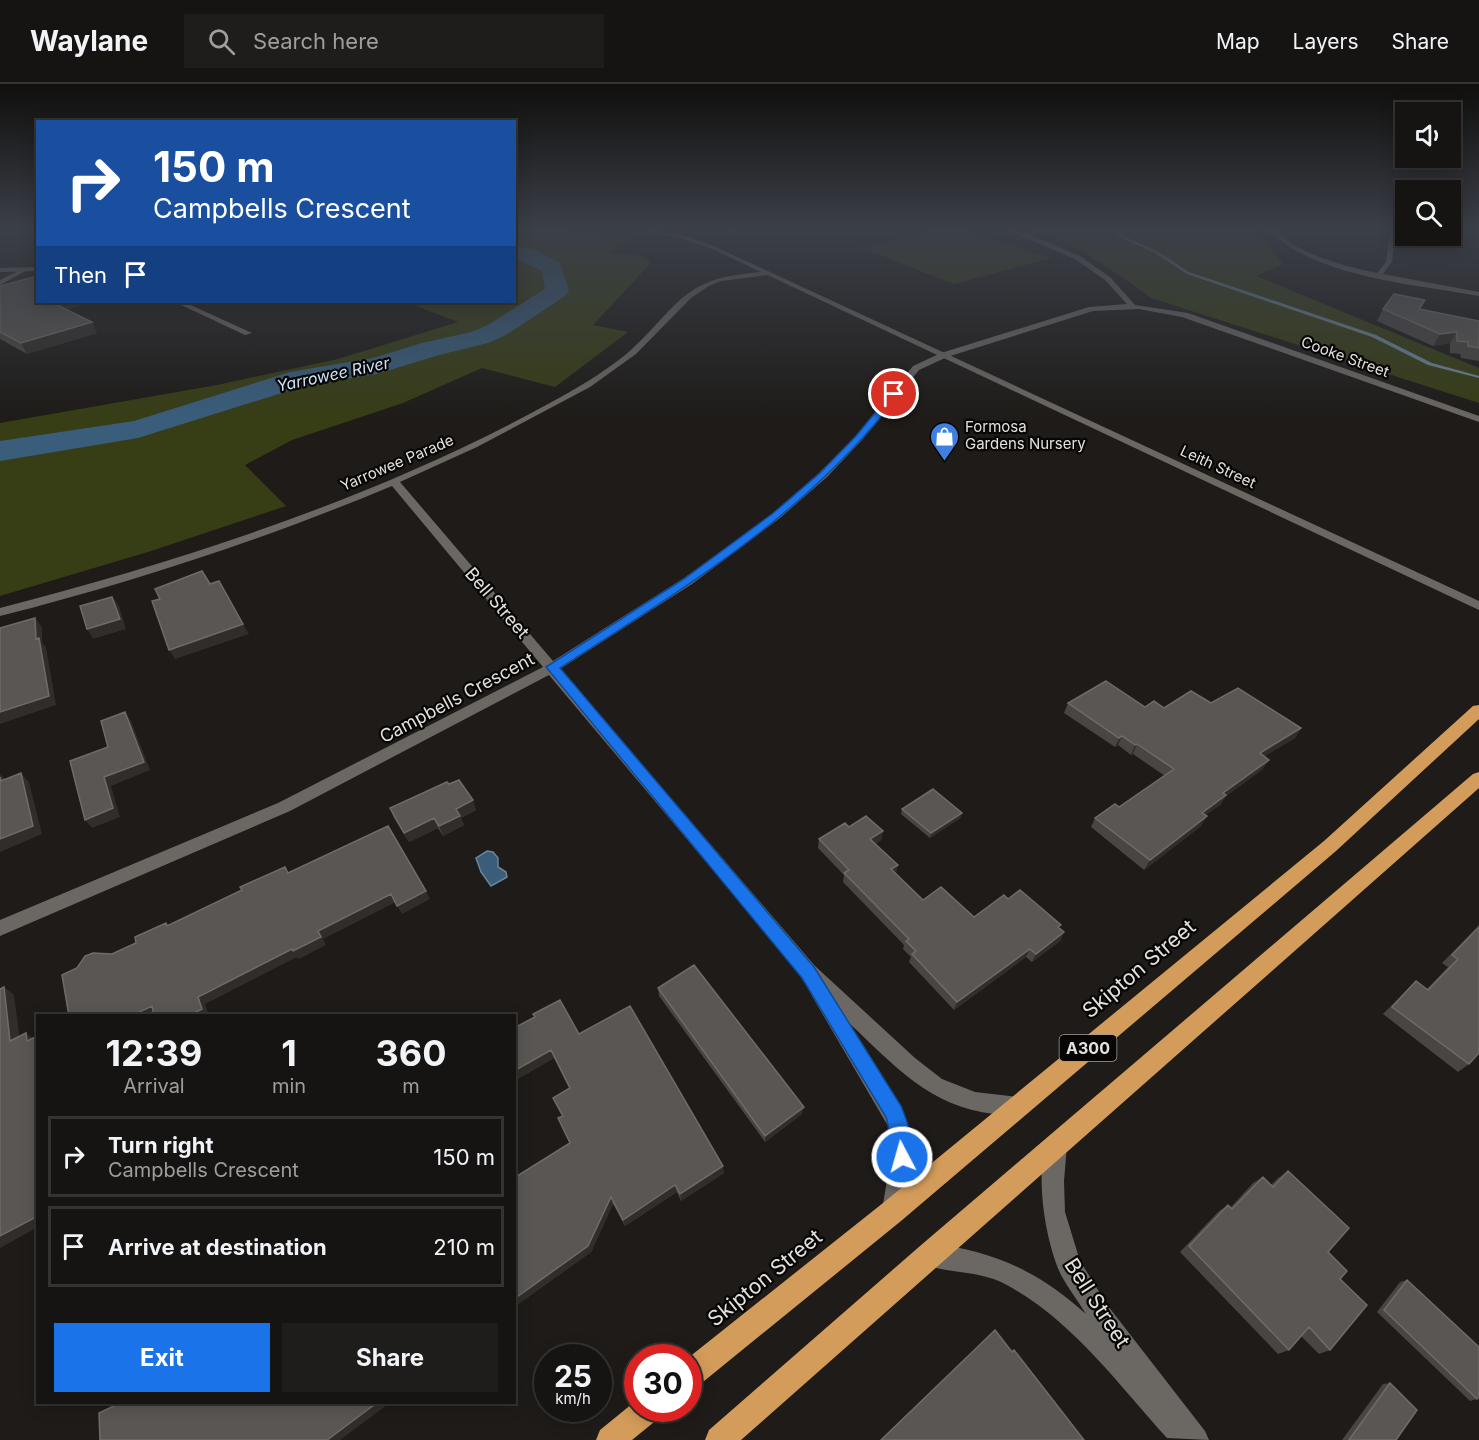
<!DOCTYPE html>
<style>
body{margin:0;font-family:Inter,sans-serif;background:#1f1d1b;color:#f1f3f6;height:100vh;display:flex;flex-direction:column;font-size:22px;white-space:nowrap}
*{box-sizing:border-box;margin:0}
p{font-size:20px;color:#9e9e9f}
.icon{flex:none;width:33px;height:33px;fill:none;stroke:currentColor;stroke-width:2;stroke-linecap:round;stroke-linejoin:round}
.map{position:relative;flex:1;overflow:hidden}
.sheet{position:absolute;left:36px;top:930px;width:480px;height:390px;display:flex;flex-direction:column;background:#161412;border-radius:0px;box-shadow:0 3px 15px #0003,0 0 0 2px #353332}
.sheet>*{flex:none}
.hud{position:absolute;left:36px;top:36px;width:480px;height:183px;border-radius:0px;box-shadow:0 3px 15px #0003,0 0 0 2px #353332;background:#1a4fa0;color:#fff;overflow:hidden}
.tools{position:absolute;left:1395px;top:18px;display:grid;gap:12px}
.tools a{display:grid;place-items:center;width:66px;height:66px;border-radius:0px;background:#161412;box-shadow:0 3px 15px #0003,0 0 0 2px #353332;font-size:30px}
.speed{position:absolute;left:534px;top:1260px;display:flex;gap:12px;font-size:30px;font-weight:700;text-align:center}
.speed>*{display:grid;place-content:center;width:78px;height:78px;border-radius:50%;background:#161412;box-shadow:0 3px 15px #0003,0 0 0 2px #353332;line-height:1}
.speed small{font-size:15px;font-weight:400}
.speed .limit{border:9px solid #d22;background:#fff;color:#111}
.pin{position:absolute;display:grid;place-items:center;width:51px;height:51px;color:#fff;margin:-26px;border:3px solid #fff;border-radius:50%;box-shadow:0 2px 6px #0007}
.me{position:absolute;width:66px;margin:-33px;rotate:354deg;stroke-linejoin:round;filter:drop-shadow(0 0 4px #0008)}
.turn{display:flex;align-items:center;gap:21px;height:126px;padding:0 18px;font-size:27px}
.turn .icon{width:78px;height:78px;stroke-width:2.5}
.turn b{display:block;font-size:42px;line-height:51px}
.then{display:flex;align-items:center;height:57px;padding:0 18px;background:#0003;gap:12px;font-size:22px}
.eta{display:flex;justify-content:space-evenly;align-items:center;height:102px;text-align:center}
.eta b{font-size:36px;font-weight:700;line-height:42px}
.button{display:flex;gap:12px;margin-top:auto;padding:12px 18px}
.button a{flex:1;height:69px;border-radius:0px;background:#1a73e8;color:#fff;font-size:24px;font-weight:700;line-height:69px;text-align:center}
.button a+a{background:#1f1d1b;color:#f1f3f6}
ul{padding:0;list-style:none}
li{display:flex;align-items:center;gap:18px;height:81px;margin:0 12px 9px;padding:0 6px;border:3px solid #353332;border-radius:0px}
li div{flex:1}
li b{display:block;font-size:22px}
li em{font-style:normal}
header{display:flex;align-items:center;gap:36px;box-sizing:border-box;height:84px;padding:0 30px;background:#161412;border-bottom:2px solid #353332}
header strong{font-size:28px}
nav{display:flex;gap:33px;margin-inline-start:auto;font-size:21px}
.search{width:420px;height:54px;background:#1f1d1b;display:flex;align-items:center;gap:15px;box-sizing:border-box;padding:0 21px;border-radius:0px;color:#9e9e9f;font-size:22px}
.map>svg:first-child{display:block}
</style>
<header>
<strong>Waylane</strong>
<div class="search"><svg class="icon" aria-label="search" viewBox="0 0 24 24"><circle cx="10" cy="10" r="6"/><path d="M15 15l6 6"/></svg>Search here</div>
<nav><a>Map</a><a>Layers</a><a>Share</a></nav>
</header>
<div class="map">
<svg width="1479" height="1356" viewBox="0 0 1479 1356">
<rect width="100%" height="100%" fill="#1e1b18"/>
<path fill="#373d15" d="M515,146L563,147L635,153L611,168L643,172L651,179L593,241L628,248L555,303L482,284L403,319L292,356L245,381L286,422L148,468L0,512V339L217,301L338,275L458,238L406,218H514Z
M933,146H966L1052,174L954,200L862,164Z
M1030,146H1257L1283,180L1256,192L1479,284V319L1151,214C1114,187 1075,158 1030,146Z"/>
<path fill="#395d7b" stroke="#6c8599" stroke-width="1.5" d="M487,767L493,768L498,774V783L506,788L507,793L491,802L481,788L476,774Z"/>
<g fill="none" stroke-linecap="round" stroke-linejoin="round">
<path fill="#6c8599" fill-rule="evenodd" d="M1118,146L1123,152L1157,167L1189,188L1376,251L1432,279L1479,292V294L1428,281L1372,253L1187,190L1155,169L1121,154L1115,146Z"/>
<path fill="#395d7b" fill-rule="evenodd" d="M514,161L535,166L560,179L569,207L565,212L506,251L488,259L439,271L377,290L304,302L138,354L0,377V357L134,337L290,288L373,274L422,259L471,248L488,241L545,205L542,187L514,174Z"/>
<path fill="#6b6763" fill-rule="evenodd" d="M729,146H735V148L732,150Z
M1006,146L1029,150L1080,172L1110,193L1135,221L1188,229L1479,332V338L1182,233L1139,225L1093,227L947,273L919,286L862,356L827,393L780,434L692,500L560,585L815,882L915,974L942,995L975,1008L1018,1013L1025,1016L1028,1023L1025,1030C1015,1035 1005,1032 994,1030C930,1023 894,981 849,939L908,1039L913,1073L901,1134L893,1137L885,1134L882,1126L891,1073L888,1042L812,912L810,906L811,903L549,591L290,727L0,852V836L278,719L543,583L392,402C265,455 134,498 0,532V524C192,474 385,411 559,314C584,300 609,285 631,266C672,229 682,196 744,190C752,189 762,187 770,188L768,191L721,197L709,202L691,214L636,270L590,303L477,363L400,398L553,577L684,494L772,430L819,389L856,352L913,282L941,269L1089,223L1127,220L1105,196L1075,175Z
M1268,146C1279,146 1283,154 1292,160C1318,175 1348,183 1377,189L1386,178L1390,146H1396L1392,178L1383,190L1479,208V212C1413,200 1318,194 1268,146Z
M24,184L29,185L0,201V196Z
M175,218H184L252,249L245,251Z
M1056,1050L1064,1053L1067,1061L1064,1097L1065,1128L1080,1177L1108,1222L1205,1347L1209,1356L1167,1354C1117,1299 1069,1232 1001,1198C975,1186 946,1190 921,1179L917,1171L921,1163L929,1159C994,1167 1038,1187 1086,1230C1078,1217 1068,1204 1061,1191C1045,1157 1034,1088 1048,1053Z"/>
<path fill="#6b6763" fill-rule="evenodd" d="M647,146L684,151L716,163L1479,517V526L712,165L682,155Z
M38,183V187L0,188V184Z"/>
<path fill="#d49c5a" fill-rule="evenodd" d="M1479,621V635L1336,767L901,1137L698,1302L688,1306V1274L883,1119L1324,757L1473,622Z
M1479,688V704L741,1356H705L709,1346L920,1162L1473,690Z
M638,1315V1324H663L659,1334L632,1356H596L600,1346Z"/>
</g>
<path fill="#494642" d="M0,202L38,218H95L66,225L97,249L27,270L0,255Z
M1425,216L1420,225L1479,237V277L1461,274L1460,270L1450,269V259L1433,262L1377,237L1383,225Z
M1068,619L1164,624L1211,619L1301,644L1295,654L1264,672L1263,685L1226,712L1220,721L1205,731L1201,742L1144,786L1091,743L1095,734L1119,723L1165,692L1133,670L1131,671L1118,661L1115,663L1064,629Z
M449,700L476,726L461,734L464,741L443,752L438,744L409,758L394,734L390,724Z
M902,725L962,729L960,734L930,754L901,730Z
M849,743L883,747L881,756L875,760L896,790L923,816L974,833L1008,815L1059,844L1064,848L1060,857L1032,878L1026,873L954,926L909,878L911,873L903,865L904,861L843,798L844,791L818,764L819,755Z
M1479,841V969L1469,980L1458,988L1383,930L1416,897L1427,905L1448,883L1442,879Z
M658,904L802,1030L765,1058L659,912Z
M514,944L579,950L724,1089L681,1117L677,1108L625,1142L613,1120L591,1168L514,1223V1094L570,1059L558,1034L562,1032L553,1014L569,1004L554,974L514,997Z
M1288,1087L1328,1168L1340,1195L1330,1266L1319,1270L1301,1252L1289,1266L1278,1270L1180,1168L1219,1127L1228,1121L1230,1124L1253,1099L1263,1093L1271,1101L1278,1094Z
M1407,1196L1477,1315L1470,1317L1377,1228L1400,1198Z
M1390,1299L1396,1356H1342L1383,1300Z"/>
<path fill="#312e2a" d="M51,218H95L57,228Z
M92,238L97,249L27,270L21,259Z
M1457,248L1450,259L1433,262L1440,250Z
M112,513L119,522L126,545L93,555L87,545Z
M35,534L42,543V558L46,563L56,621L0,640V628L36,555Z
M243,540L249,550L175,575L169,566Z
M125,628L131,637L150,686L111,702L120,733L92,744L85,736Z
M1301,644L1295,654L1254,679L1260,669Z
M1122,652L1118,661L1115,663L1119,654Z
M1137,660L1133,670L1131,671L1135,661Z
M1269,676L1263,685L1226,712L1220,721L1196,738L1202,729L1223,709Z
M21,689L29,698L42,750L0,768V755Z
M0,690L8,698L1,697Z
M473,716L476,726L461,734L464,741L443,752L439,742L456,725Z
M962,729L960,734L930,754L931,749Z
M1207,732L1201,742L1144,786L1150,776Z
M434,734L438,744L409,758L404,749Z
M883,747L881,756L869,764L870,755Z
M898,781L896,790L891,785Z
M426,807L430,815L402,830L397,822Z
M391,810L396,818L323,855L326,861L299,875L297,873L205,920L209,932H188L198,913L292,865L318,847Z
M1064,848L1060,857L1032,878L1036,870Z
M1030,865L1026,873L954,926L957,918Z
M4,903L14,911L21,964L10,957Z
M152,922L155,932H131Z
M26,949L36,956L27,957Z
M551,966L554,974L514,997V987Z
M804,1023L802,1030L765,1058V1052Z
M723,1082L724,1089L681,1117L680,1110Z
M675,1101L677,1108L625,1142L623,1136Z
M611,1113L613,1120L591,1168L514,1223V1215Z
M38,1132V1143L0,1164V1152Z
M378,1318H391L340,1356H327Z"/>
<path fill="#595653" stroke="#6f6c68" stroke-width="1.5" d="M38,192V218H52H51L92,238L21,259L0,248V202Z
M1394,210L1425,216L1419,225L1479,237V264L1468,262V258L1457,257V248L1440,250L1383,225Z
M202,487L210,500L219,497L243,540L169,566L152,517L160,515L155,505Z
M112,513L120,535L87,545L80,522Z
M35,534L36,555L39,554L49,612L0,628V544Z
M1106,597L1145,623L1154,617L1164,624L1191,607L1211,619L1238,604L1301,644L1260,669L1269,676L1223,709L1226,711L1202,729L1207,732L1150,776L1095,734L1115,720L1119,723L1174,685L1137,660L1135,661L1122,652L1119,654L1068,619Z
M125,628L144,678L104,693L113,724L85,736L70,677L108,663L101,637Z
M21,689L33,742L0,755V693L1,697Z
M459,696L473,716L456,725L460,732L439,742L434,734L404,749L390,724L447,698L449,700Z
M933,705L962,729L931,749L902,725Z
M866,732L883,747L870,755L898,781L891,785L923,816L941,803L974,833L1004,811L1008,815L1020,806L1061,841L1058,843L1064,848L1036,870L1030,865L957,918L912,870L916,867L906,857L909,855L844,789L849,786L819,755L845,739L849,743Z
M388,742L426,807L397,822L391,810L318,847L321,853L293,867L292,865L198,913L202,925L188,932H154L152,922L131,932H69L62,891L77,884L85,872L93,869L112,870L136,859L135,853L166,839L167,842L242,806L240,803L285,783L288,789Z
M1479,843V969L1469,980L1392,923L1416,897L1428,906L1458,875L1452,871Z
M694,881L804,1023L765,1052L658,904Z
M4,903L10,957L26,949L27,957L38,952V1132L0,1152V905Z
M560,916L579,950L630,922L723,1082L680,1110L675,1101L623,1136L611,1113L588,1162L514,1215V1094L570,1059L558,1034L563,1032L553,1014L570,1004L551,966L514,987V944L535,933L533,930Z
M1288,1087L1349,1144L1328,1168L1347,1187L1340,1195L1367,1221L1330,1266L1309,1243L1289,1266L1189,1162L1228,1121L1232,1125L1263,1093L1273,1103Z
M1407,1196L1479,1263V1313L1477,1315L1384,1226Z
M995,1246L1012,1268L1014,1266L1084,1356H881Z
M1390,1299L1417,1326L1396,1356H1349Z
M118,1318H378L327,1356H100L99,1329L118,1320Z"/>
<linearGradient id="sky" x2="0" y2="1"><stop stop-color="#100f0d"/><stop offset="0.43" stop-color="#3b3f48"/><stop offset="1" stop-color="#3b3f48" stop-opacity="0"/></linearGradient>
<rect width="1479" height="336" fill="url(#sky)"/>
<path fill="#1a73e8" stroke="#114b97" stroke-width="1.5" d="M892,308L899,310C810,429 683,505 560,584L814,883L901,1022C908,1039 917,1063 909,1080L902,1083L895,1080C889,1066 891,1049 886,1033L802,894L546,583L684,495L772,430L820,389L856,352Z"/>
<defs>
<symbol id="shop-pin" viewBox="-11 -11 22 30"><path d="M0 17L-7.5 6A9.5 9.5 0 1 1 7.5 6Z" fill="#3f7fe0" stroke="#070605"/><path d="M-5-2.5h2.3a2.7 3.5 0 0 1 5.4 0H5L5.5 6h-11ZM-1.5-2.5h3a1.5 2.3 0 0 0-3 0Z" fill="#fff"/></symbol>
</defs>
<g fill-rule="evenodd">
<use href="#shop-pin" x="928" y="336" width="33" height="45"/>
</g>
<g text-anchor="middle" stroke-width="4.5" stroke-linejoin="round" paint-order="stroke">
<g font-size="15" fill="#e3e1de" stroke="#070605">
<text transform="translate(1345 273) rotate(20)" y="5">Cooke Street</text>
<text transform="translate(397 379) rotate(-23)" y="5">Yarrowee Parade</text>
<text transform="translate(1218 383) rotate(25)" y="5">Leith Street</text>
</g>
<g font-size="15" fill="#e3e1de" stroke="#070605" text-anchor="start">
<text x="965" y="348">Formosa<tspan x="965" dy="17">Gardens Nursery</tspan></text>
</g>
<g font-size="16" font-style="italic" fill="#cce3f8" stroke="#070605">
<text transform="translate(333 290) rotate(-12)" y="6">Yarrowee River</text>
</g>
<rect fill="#070605" stroke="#a19f9d" stroke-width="1.5" x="1059.5" y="951" width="57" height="26" rx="4.5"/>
<g font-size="16" font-weight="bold" fill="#e3e1de">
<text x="1088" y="970">A300</text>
</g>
<g font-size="18" fill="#e3e1de" stroke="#070605">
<text transform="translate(497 519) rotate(49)" y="6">Bell Street</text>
<text transform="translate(457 614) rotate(-28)" y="6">Campbells Crescent</text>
</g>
<g font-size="21" fill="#e3e1de" stroke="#070605">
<text transform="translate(1139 885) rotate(-40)" y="7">Skipton Street</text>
<text transform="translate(765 1194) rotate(-39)" y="7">Skipton Street</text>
<text transform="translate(1097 1219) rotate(57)" y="7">Bell Street</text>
</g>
</g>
</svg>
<div class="tools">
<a><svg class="icon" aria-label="sound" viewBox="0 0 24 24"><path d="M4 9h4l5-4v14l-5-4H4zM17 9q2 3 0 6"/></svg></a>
<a><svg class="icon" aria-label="search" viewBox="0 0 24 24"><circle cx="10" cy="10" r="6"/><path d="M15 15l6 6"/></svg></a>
</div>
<div class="speed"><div>25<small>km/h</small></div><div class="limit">30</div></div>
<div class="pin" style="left:894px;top:310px;background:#d93025"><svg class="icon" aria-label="arrive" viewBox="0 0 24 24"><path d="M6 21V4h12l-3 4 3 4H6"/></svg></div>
<svg class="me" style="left:902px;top:1073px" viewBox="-20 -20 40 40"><circle r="17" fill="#1a73e8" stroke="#fff" stroke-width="3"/><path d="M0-11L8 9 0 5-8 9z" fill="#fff"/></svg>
<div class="hud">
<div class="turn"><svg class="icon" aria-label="right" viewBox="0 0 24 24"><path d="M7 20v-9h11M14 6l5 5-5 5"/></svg><div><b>150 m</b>Campbells Crescent</div></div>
<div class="then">Then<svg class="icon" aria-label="arrive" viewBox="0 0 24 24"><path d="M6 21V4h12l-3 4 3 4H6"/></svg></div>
</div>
<section class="sheet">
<div class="eta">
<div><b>12:39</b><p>Arrival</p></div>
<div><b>1</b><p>min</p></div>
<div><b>360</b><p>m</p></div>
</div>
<ul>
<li><svg class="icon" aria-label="right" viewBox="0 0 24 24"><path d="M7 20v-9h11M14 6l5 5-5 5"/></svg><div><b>Turn right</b><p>Campbells Crescent</p></div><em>150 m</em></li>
<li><svg class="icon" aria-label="arrive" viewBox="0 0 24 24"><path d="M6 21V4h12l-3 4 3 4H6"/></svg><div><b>Arrive at destination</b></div><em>210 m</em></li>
</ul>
<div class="button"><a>Exit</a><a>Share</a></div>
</section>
</div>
